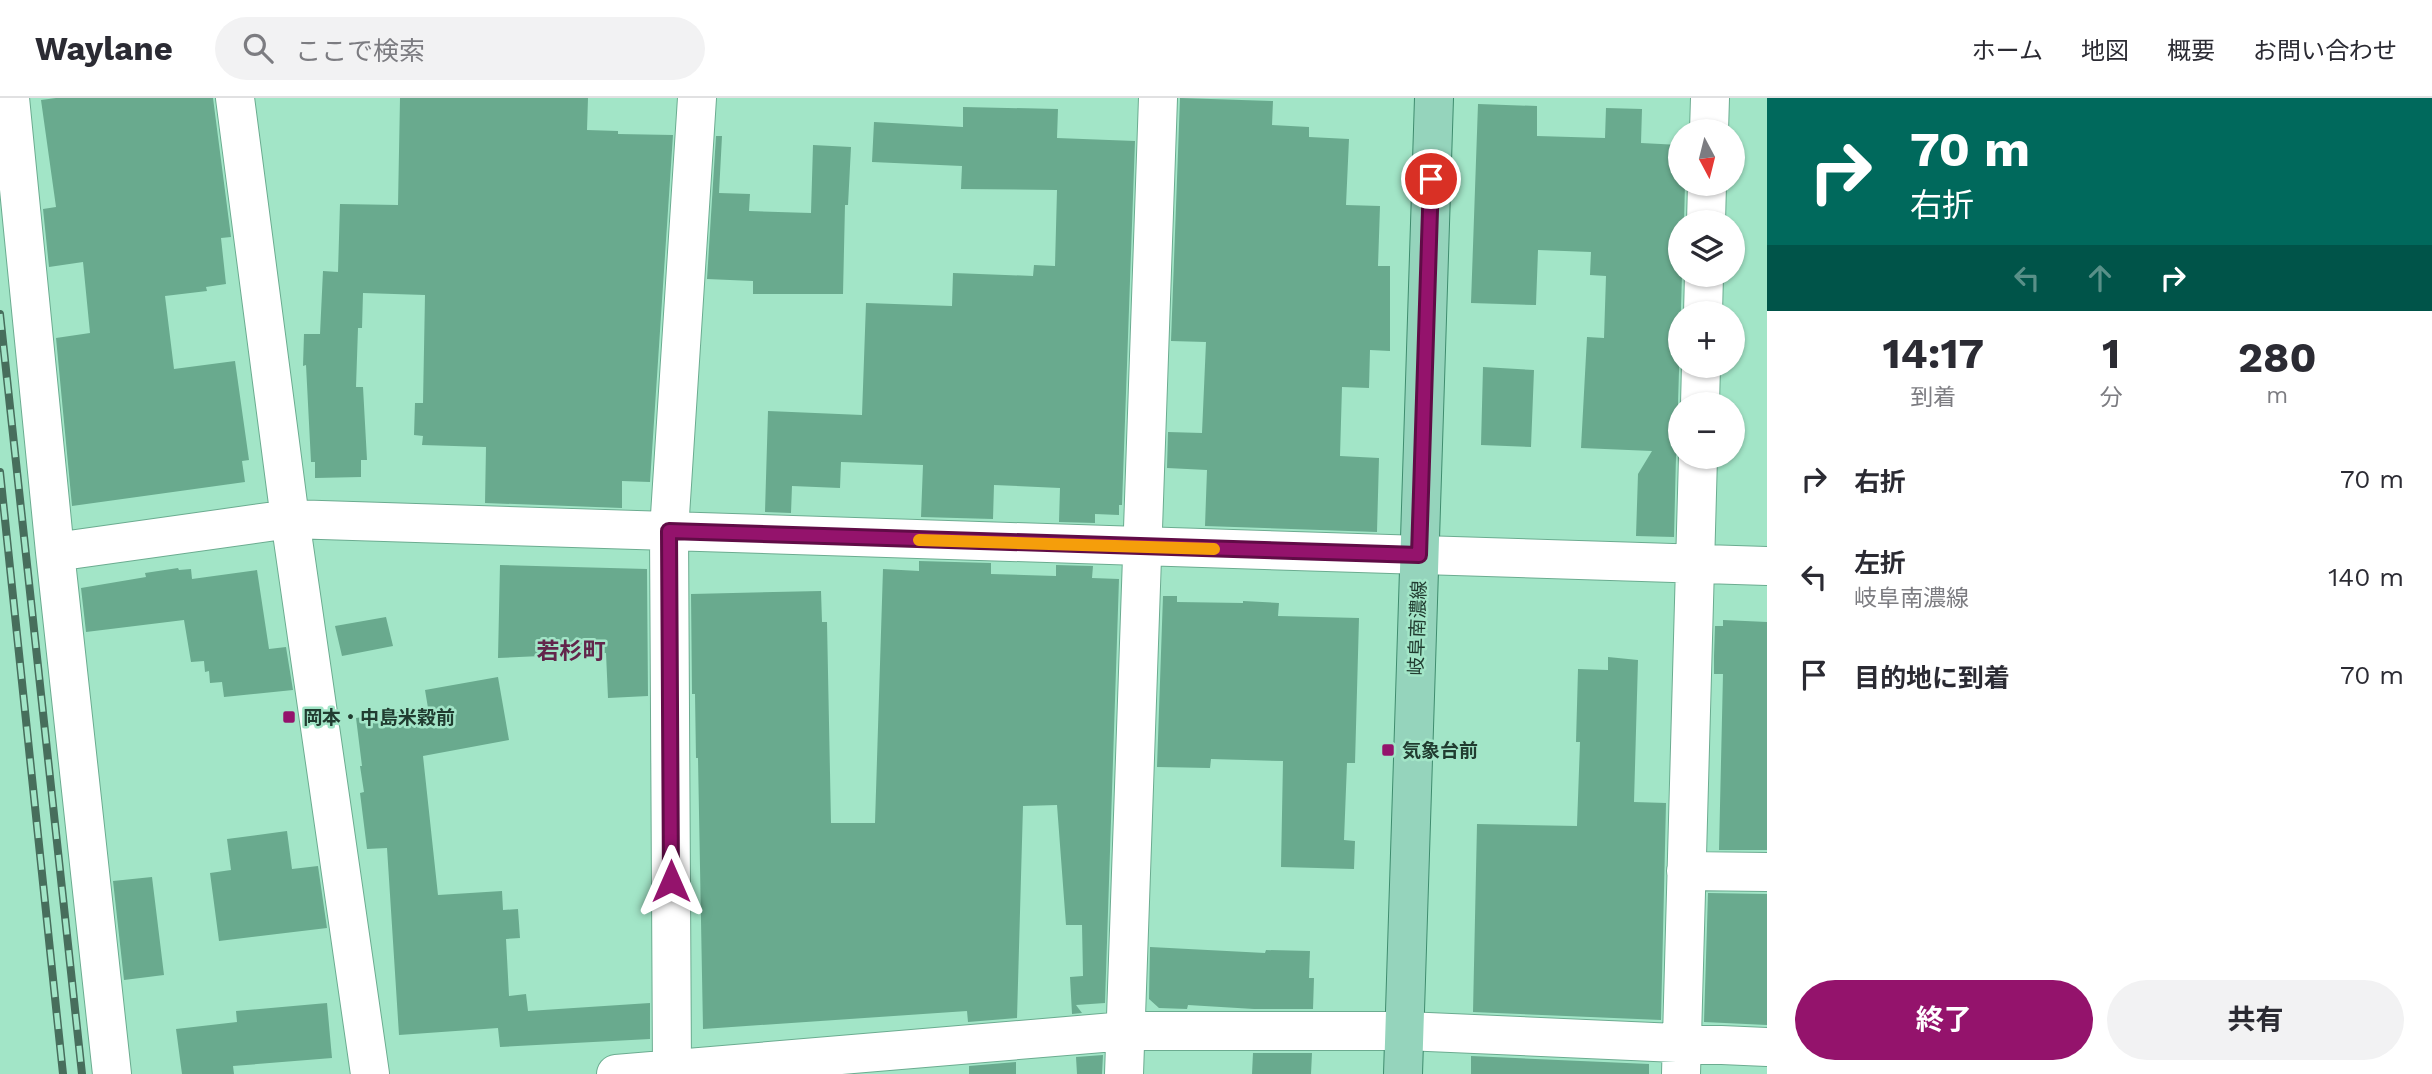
<!DOCTYPE html>
<html lang="ja">
<meta charset="utf-8">
<style>
body{margin:0;font-family:"Work Sans","Noto Sans JP",sans-serif;background:#f2f2f3;color:#2b2b33;height:100vh;display:flex;flex-direction:column;font-size:26px;white-space:nowrap}
*{box-sizing:border-box;margin:0}
p{font-size:23px;color:#7c7c81}
.icon{flex:none;width:38px;height:38px;fill:none;stroke:currentColor;stroke-width:2;stroke-linecap:round;stroke-linejoin:round}
.map{position:relative;flex:1;overflow:hidden}
.sheet{display:flex;flex-direction:column;background:#fff;width:665px}
.sheet>*{flex:none}
.banner{background:#00695c;color:#fff;overflow:hidden}
.needle{width:46px;rotate:173deg}
.fabs{position:absolute;left:1668px;top:21px;display:grid;gap:14px}
.fabs a{display:grid;place-items:center;width:77px;height:77px;border-radius:50%;background:#fff;box-shadow:0 2px 5px #0004;font-size:35px}
.pin{position:absolute;display:grid;place-items:center;width:60px;height:60px;color:#fff;margin:-30px;border:4px solid #fff;border-radius:50%;box-shadow:0 2px 7px #0007}
.me{position:absolute;width:77px;margin:-38px;rotate:0deg;stroke-linejoin:round;filter:drop-shadow(0 0 5px #0008)}
.turn{display:flex;align-items:center;gap:24px;height:147px;padding:0 28px;font-size:32px}
.turn .icon{width:91px;height:91px;stroke-width:2.5}
.turn b{display:block;font-size:49px;line-height:60px}
.lanes{display:flex;align-items:center;height:66px;padding:0 28px;background:#0003;justify-content:center;gap:35px;direction:ltr}
.lanes .off{opacity:.35}
.eta{display:flex;justify-content:space-evenly;align-items:center;height:119px;text-align:center}
.eta b{font-size:42px;font-weight:700;line-height:49px}
.cta{display:flex;gap:14px;margin-top:auto;padding:14px 28px}
.cta a{flex:1;height:80px;border-radius:42px;background:#94136c;color:#fff;font-size:28px;font-weight:700;line-height:80px;text-align:center}
.cta a+a{background:#f2f2f3;color:#2b2b33}
ul{padding:0;list-style:none}
li{display:flex;align-items:center;gap:21px;height:98px;padding:0 28px}
li div{flex:1}
li b{display:block;font-size:26px}
li em{font-style:normal}
header{display:flex;align-items:center;gap:42px;box-sizing:border-box;height:98px;padding:0 35px;background:#fff;border-bottom:2px solid #e1e1e2}
header strong{font-size:33px}
nav{display:flex;gap:38px;margin-inline-start:auto;font-size:24px}
.search{width:490px;height:63px;background:#f2f2f3;display:flex;align-items:center;gap:18px;box-sizing:border-box;padding:0 24px;border-radius:38px;color:#7c7c81;font-size:26px}
main{display:flex;flex:1;min-height:0}
.map>svg:first-child{display:block}
</style>
<header>
<strong>Waylane</strong>
<div class="search"><svg class="icon" aria-label="search" viewBox="0 0 24 24"><circle cx="10" cy="10" r="6"/><path d="M15 15l6 6"/></svg>ここで検索</div>
<nav><a>ホーム</a><a>地図</a><a>概要</a><a>お問い合わせ</a></nav>
</header>
<main>
<div class="map">
<svg width="1767" height="976" viewBox="0 0 1767 976">
<rect width="100%" height="100%" fill="#a2e5c7"/>
<path fill="#69aa8e" d="M56,0H213L231,139L221,140L226,186L206,189L207,193L165,198L174,271L235,263L249,362L242,363L245,384L72,408L56,240L90,235L83,164L49,169L43,111L56,109L41,2Z
M400,0H588L587,32L618,33V36L673,37L650,384L622,383V410L485,405L486,349L422,347L423,338L414,337L415,305H423L425,197L363,195L362,230H358L356,289H363L367,362H361V379L315,380V364H311L306,267L303,268L304,236H320L323,173L338,174L340,106L398,107Z
M1180,0L1273,3L1272,27L1309,29V39L1349,41L1346,107L1380,108L1378,168H1390V253L1370,252L1369,290L1342,289L1340,358L1379,360L1377,434L1205,428L1207,372L1167,370L1168,334L1202,335L1206,244L1171,243Z
M1478,6L1537,8V38L1605,40L1606,10L1642,11L1641,45L1680,47V86H1685L1684,124H1680V177H1682L1678,305L1680,347L1676,358L1674,439L1636,438L1638,376L1652,353L1581,350L1587,239L1604,240L1606,178L1590,177L1591,154L1538,152L1536,207L1471,205Z
M963,9L1058,11L1057,40L1135,43L1122,407H1119V417L1095,416V425L1059,424L1060,390L994,387L993,421L921,419L923,367L841,364L840,390L792,388L791,415L765,414L768,313L862,317L866,205L952,208L953,175L1033,178L1034,167L1055,168L1057,92L961,91L962,68L872,64L874,24L963,29Z
M716,38H722L719,95L750,96L749,113L811,115L813,47L851,49L848,107H845L843,196H753V183L707,181Z
M1483,269L1534,272L1531,349L1481,347Z
M919,463L991,465V476L1056,478V467L1093,468L1092,480L1119,481L1105,905L1076,907L1082,915L1072,916L1070,879L1083,878L1082,827H1066L1057,707L1023,708L1017,920L968,924L967,913L703,931L698,660H696L695,596H692L691,496L821,493L822,524H827L831,725H875L883,471L919,473Z
M500,467L647,471L648,598L608,600L606,555L498,560Z
M178,470L179,472L191,471L192,481L257,472L269,551L286,549L293,592L224,599L222,584L210,585L209,573L205,574L204,563L191,564L184,522L86,534L81,490L146,479L145,475Z
M1163,498H1177V504L1243,505V503L1279,505L1278,518L1359,520L1355,665H1347L1344,742L1355,743L1354,771L1281,769L1283,663L1211,661L1210,670L1157,669Z
M386,519L393,548L342,558L335,528Z
M1723,522L1767,524V752H1719L1723,576H1714V558L1715,528H1723Z
M1608,559L1638,562L1634,704L1666,705L1661,922L1473,914L1477,726L1577,728L1580,644H1576L1578,571L1608,572Z
M498,579L509,642L423,658L438,797L502,793L503,812L518,811L520,840L506,841L509,898L526,896L528,913L650,905V941L500,949L498,930L399,937L387,750L367,751L360,695L364,694L360,668H362L356,620L428,610L425,592Z
M287,733L292,771L318,768L327,830L219,843L210,775L231,772L227,741Z
M152,779L164,877L124,882L113,783Z
M1708,795L1767,796V927L1704,924Z
M1150,849L1265,855L1266,852L1310,853L1309,880H1314L1313,911H1254L1188,907L1187,911L1159,910L1149,901Z
M327,905L332,960L233,968L234,976H182L176,931L237,924L236,913Z
M1253,955H1312L1311,976H1252Z
M1103,957L1102,976H1077L1076,959Z
M1471,958L1649,966V976H1471Z
M1016,964V976H969V968Z"/>
<g fill="none" stroke-linecap="round" stroke-linejoin="round">
<defs>
<path id="minor" d="M10,0L55,454L112,976
M235,0L290,421L370,976
M1709,33L1710,0
M1706,124L1707,86
M1703,215L1704,177
M1700,306L1701,268
M55,454L290,421L1767,468
M1686,773L1767,774
M672,972L669,433L697,0
M616,976L1126,933H1405L1767,949
M1124,976L1158,0
M1681,976L1698,359"/>
<path id="major" d="M1403,976L1434,0"/>
</defs>
<use href="#minor" stroke="#6bac90" stroke-width="40"/>
<use href="#major" stroke="#3f8c6e" stroke-width="40"/>
<use href="#minor" stroke="#fff" stroke-width="38"/>
<use href="#major" stroke="#95d4bc" stroke-width="38"/>
<defs>
<path id="rail" d="M0,216L82,976
M0,374L63,976"/>
</defs>
<use href="#rail" stroke="#476e5c" stroke-width="8"/>
<use href="#rail" stroke="#a2e5c7" stroke-width="5" stroke-dasharray="16" stroke-linecap="butt"/>
</g>
<g fill="none" stroke-linecap="round" stroke-linejoin="round">
<defs>
<path id="route" d="M671,783L669,433L1419,457L1431,81"/>
</defs>
<use href="#route" stroke="#600c46" stroke-width="18"/>
<use href="#route" stroke="#94136c" stroke-width="12"/>
<path stroke="#f59e0b" stroke-width="12" d="M919,442L1214,451"/>
</g>
<g fill="#94136c" stroke="#a2e5c7" stroke-width="2.5">
<rect x="282" y="612" width="14" height="14" rx="3.5"/>
<rect x="1381" y="645" width="14" height="14" rx="3.5"/>
</g>
<g text-anchor="middle" stroke-width="5" stroke-linejoin="round" paint-order="stroke">
<g font-size="19" fill="#213c30" stroke="#a2e5c7">
<text transform="translate(1417 530) rotate(-88)" y="7">岐阜南濃線</text>
</g>
<g font-size="19" font-weight="bold" fill="#213c30" stroke="#a2e5c7" text-anchor="start">
<text x="303" y="626">岡本・中島米穀前</text>
<text x="1402" y="659">気象台前</text>
</g>
<g font-size="23" font-weight="bold" fill="#62254b" stroke="#a2e5c7">
<text x="571" y="561">若杉町</text>
</g>
</g>
</svg>
<div class="fabs">
<a><svg class="needle" viewBox="-14 -14 28 28"><path d="M0-13l5 13h-10z" fill="#e53935"/><path d="M0 13l5-13h-10z" fill="#7c7c81"/></svg></a>
<a><svg class="icon" aria-label="layers" viewBox="0 0 24 24"><path d="M12 4l9 5-9 5-9-5zM3 14l9 5 9-5"/></svg></a>
<a>+</a>
<a>−</a>
</div>
<div class="pin" style="left:1431px;top:81px;background:#d93025"><svg class="icon" aria-label="arrive" viewBox="0 0 24 24"><path d="M6 21V4h12l-3 4 3 4H6"/></svg></div>
<svg class="me" style="left:671px;top:783px" viewBox="-20 -20 40 40"><path d="M0-17L14 15 0 8-14 15z" fill="#94136c" stroke="#fff" stroke-width="4"/></svg>
</div>
<section class="sheet">
<div class="banner">
<div class="turn"><svg class="icon" aria-label="right" viewBox="0 0 24 24"><path d="M7 20v-9h11M14 6l5 5-5 5"/></svg><div><b>70 m</b>右折</div></div>
<div class="lanes"><svg class="icon off" aria-label="left" viewBox="0 0 24 24"><path d="M17 20v-9H6M10 6l-5 5 5 5"/></svg><svg class="icon off" aria-label="ahead" viewBox="0 0 24 24"><path d="M12 20V5M6 11l6-6 6 6"/></svg><svg class="icon" aria-label="right" viewBox="0 0 24 24"><path d="M7 20v-9h11M14 6l5 5-5 5"/></svg></div>
</div>
<div class="eta">
<div><b>14:17</b><p>到着</p></div>
<div><b>1</b><p>分</p></div>
<div><b>280</b><p>m</p></div>
</div>
<ul>
<li><svg class="icon" aria-label="right" viewBox="0 0 24 24"><path d="M7 20v-9h11M14 6l5 5-5 5"/></svg><div><b>右折</b></div><em>70 m</em></li>
<li><svg class="icon" aria-label="left" viewBox="0 0 24 24"><path d="M17 20v-9H6M10 6l-5 5 5 5"/></svg><div><b>左折</b><p>岐阜南濃線</p></div><em>140 m</em></li>
<li><svg class="icon" aria-label="arrive" viewBox="0 0 24 24"><path d="M6 21V4h12l-3 4 3 4H6"/></svg><div><b>目的地に到着</b></div><em>70 m</em></li>
</ul>
<div class="cta"><a>終了</a><a>共有</a></div>
</section>
</main>
